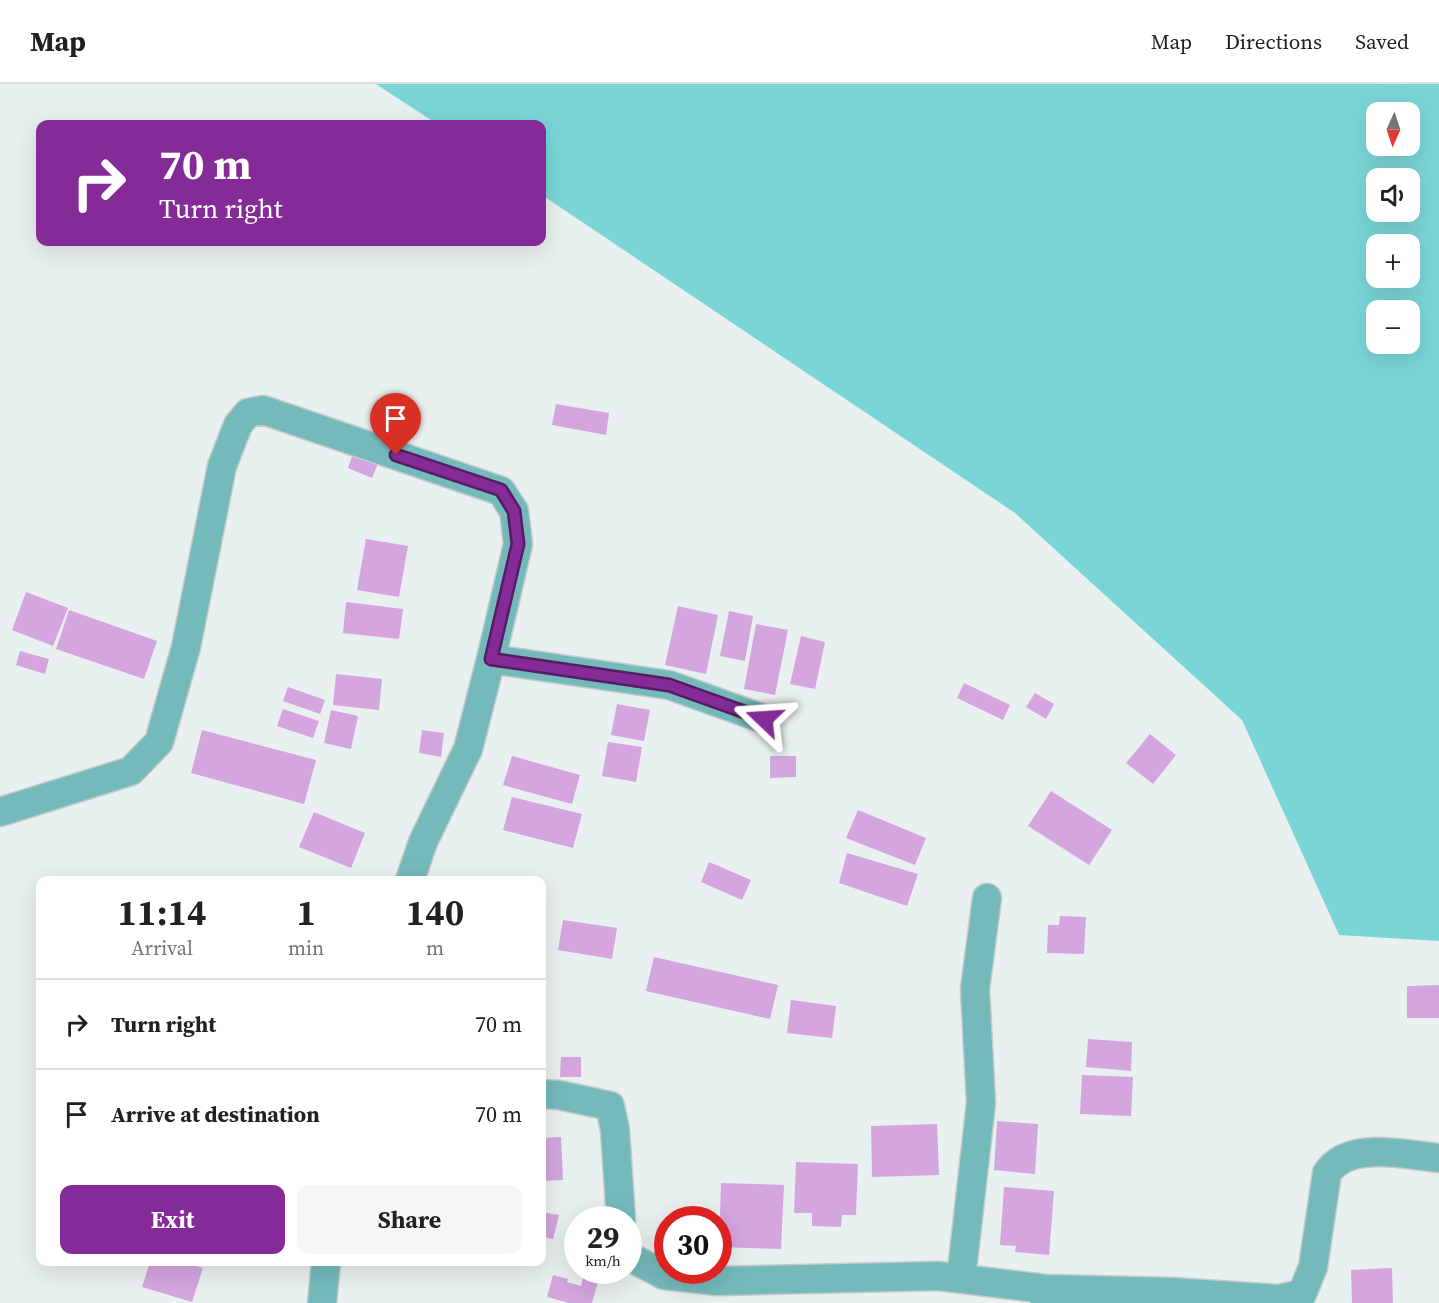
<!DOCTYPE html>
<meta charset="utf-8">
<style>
body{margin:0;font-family:"Source Serif 4",serif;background:#f6f6f6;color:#202124;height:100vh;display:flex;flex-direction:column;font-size:22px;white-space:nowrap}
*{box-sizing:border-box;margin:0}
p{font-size:20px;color:#757577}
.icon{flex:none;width:33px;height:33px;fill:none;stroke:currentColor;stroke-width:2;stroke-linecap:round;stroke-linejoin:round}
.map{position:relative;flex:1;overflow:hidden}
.panel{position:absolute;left:36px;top:792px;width:510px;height:390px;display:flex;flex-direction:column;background:#fff;border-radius:12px;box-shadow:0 6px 24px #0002}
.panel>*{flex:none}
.guide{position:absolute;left:36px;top:36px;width:510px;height:126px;border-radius:12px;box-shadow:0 6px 24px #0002;background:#842b98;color:#fff;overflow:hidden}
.needle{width:39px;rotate:183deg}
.fabs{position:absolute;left:1366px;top:18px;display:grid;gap:12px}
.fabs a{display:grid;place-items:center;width:54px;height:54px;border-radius:12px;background:#fff;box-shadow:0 6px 24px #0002;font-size:30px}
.speed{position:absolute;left:564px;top:1122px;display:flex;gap:12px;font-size:30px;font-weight:700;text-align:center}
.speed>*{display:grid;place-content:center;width:78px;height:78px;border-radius:50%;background:#fff;box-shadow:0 6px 24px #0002;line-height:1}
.speed small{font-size:15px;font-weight:400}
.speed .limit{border:9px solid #d22;background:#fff;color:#111}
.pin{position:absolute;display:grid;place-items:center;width:51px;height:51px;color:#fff;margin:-62px -26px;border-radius:50% 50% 50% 0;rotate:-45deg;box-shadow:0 0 6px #0007}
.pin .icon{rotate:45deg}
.me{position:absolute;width:66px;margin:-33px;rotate:290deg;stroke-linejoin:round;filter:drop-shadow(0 0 4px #0008)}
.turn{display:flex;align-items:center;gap:21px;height:126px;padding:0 24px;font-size:27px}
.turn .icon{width:78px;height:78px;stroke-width:2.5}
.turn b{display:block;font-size:42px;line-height:51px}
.eta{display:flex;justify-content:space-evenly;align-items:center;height:102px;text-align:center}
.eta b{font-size:36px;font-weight:700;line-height:42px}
.cta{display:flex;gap:12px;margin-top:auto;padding:12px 24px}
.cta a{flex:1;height:69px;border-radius:12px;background:#842b98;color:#fff;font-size:24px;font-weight:700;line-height:69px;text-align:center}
.cta a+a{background:#f6f6f6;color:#202124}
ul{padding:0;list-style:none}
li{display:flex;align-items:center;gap:18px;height:90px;padding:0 24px;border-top:2px solid #e0e0e0}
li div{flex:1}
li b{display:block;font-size:22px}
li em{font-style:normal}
header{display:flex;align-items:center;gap:36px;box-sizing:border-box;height:84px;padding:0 30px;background:#fff;border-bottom:2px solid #e0e0e0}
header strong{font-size:28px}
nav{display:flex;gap:33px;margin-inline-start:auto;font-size:21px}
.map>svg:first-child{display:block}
</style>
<header>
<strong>Map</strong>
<nav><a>Map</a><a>Directions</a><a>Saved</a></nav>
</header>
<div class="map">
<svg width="1439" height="1219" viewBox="0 0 1439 1219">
<rect width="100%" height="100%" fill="#e9f0f0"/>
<path fill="#7ad5d7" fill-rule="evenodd" d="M376,0H1439V857L1339,851L1242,636L1015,429L542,111V40H437ZM1377,28H1410V62H1377ZM1377,94H1410V128H1377ZM1377,160H1410V194H1377ZM1377,226H1410V260H1377Z"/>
<path fill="#d4a5df" d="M556,320L609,329L606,351L552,341Z
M354,367L379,377L372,394L348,384Z
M366,455L408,462L399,513L357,506Z
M26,508L68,524L53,562L12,546Z
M346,518L403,525L399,555L343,549Z
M678,522L718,531L706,590L665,581Z
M69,526L157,557L144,595L56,565Z
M729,527L753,532L745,577L720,572Z
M756,540L788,546L775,611L744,605Z
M801,552L825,558L815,605L790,600Z
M20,567L49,575L45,590L16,581Z
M336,590L382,595L379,626L333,621Z
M964,599L1010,621L1003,636L957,614Z
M288,603L325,616L320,630L283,617Z
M1035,609L1054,620L1046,635L1026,623Z
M617,620L650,626L644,657L611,651Z
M283,625L319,637L313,654L277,642Z
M331,626L358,632L351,665L324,659Z
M202,646L316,676L304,720L191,689Z
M422,646L444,649L441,673L419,669Z
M1150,650L1176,671L1153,700L1126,679Z
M608,658L642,663L636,698L602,692Z
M512,672L580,691L572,720L503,701Z
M770,672H796V693L770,694Z
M1051,707L1112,746L1089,781L1028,742Z
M512,713L582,730L573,764L503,746Z
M858,726L926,754L915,781L846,754Z
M314,728L365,749L351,784L299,763Z
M847,769L918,790L907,822L839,799Z
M709,778L751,796L742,816L701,798Z
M1060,832L1086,833L1084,870L1047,869L1048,841H1059Z
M563,836L617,844L612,875L558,866Z
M654,873L778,901L770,935L646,907Z
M1439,901V934H1407V902Z
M791,916L836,922L832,954L787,949Z
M1088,955L1132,958L1131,987L1086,983Z
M561,973H581V993H560Z
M1082,991L1133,993L1131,1032L1080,1030Z
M997,1037L1038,1040L1035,1090L994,1086Z
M937,1040L939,1091L872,1093L871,1042Z
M561,1053L563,1096L542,1097V1054Z
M796,1078L858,1080L856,1131H842L841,1143L812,1142V1129H794Z
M721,1099L784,1101L781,1165L719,1163Z
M1004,1103L1054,1107L1049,1171L1015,1168L1016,1162L1000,1161Z
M542,1128L559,1131L553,1155L542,1153Z
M150,1178H183L203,1184L192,1218L142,1203Z
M1392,1184L1393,1219H1352L1351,1186Z
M553,1191L568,1195L567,1198L581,1202L583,1194L598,1198L592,1219H569L547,1213Z"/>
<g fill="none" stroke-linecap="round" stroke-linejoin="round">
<defs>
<path id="minor" d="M0,728L131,687L159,658L186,563L222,382L238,341L248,329L263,326L501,407L514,427L518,460L491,575
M410,796L423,758L468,665L491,575L669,601L764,635
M542,1010L559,1011L610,1022L615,1046L621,1136
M628,1172L664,1191L717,1197L938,1192L1046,1205
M961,1195L981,1019L975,905L987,814
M322,1219L326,1178
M1044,1219L1046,1205L1172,1208L1279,1215L1302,1210L1313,1183L1327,1089C1349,1056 1405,1071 1439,1074"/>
</defs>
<use href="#minor" stroke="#c5cbcb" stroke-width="31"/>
<use href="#minor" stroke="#75babb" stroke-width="28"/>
</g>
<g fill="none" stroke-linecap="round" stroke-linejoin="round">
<defs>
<path id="route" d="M396,371L501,406L514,427L518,460L491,575L669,601L764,635"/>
</defs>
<use href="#route" stroke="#561c63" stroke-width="15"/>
<use href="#route" stroke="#842b98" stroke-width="10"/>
</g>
</svg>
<div class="fabs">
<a><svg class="needle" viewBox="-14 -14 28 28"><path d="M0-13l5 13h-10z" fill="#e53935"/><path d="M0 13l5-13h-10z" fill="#757577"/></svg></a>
<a><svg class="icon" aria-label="sound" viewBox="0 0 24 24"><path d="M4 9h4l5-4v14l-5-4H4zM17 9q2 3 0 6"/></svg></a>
<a>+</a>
<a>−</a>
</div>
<div class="speed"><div>29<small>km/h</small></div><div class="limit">30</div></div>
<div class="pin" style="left:396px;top:371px;background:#d93025"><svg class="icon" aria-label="arrive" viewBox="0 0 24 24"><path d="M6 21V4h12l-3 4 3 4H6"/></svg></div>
<svg class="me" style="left:764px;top:635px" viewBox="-20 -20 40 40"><path d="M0-17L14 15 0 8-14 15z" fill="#842b98" stroke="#fff" stroke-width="4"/></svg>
<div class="guide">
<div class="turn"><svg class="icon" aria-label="right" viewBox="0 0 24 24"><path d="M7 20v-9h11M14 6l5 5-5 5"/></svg><div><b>70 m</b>Turn right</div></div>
</div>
<section class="panel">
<div class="eta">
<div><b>11:14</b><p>Arrival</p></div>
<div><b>1</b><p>min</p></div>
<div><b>140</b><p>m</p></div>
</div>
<ul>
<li><svg class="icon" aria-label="right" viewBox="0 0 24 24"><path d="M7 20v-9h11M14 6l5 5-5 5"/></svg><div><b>Turn right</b></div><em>70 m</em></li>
<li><svg class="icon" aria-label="arrive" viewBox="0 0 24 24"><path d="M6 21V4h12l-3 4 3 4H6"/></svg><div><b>Arrive at destination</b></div><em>70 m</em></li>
</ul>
<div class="cta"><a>Exit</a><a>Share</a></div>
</section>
</div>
